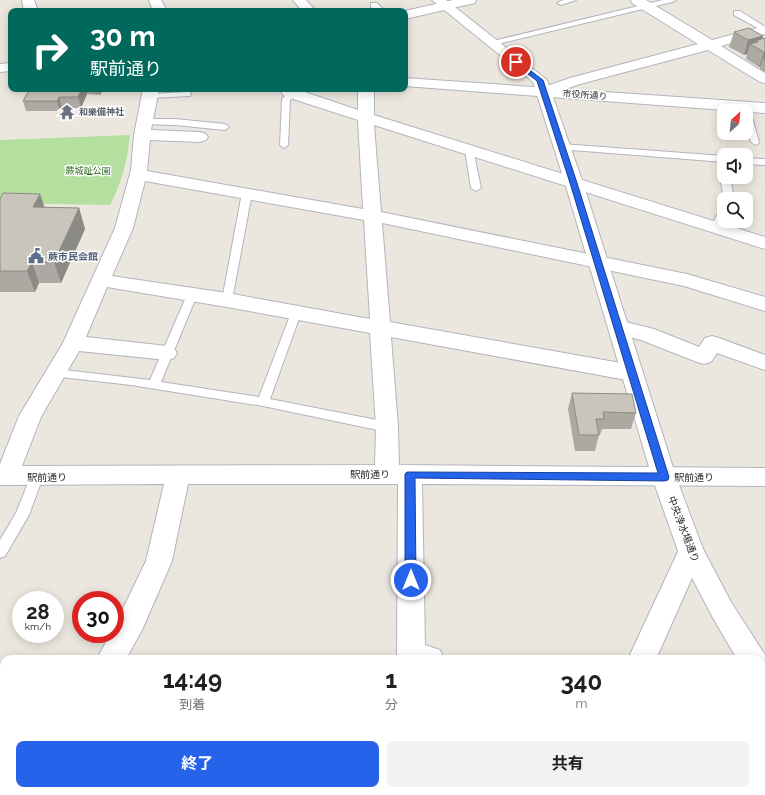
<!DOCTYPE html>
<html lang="ja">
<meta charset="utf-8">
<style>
body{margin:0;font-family:Raleway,"Noto Sans JP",sans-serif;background:#f2f2f2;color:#202124;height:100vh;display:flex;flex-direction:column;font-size:15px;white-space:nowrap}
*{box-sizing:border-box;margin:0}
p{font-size:13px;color:#757577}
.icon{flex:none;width:22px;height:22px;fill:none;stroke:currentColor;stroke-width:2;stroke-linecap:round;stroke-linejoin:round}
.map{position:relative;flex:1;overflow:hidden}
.details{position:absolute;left:0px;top:655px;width:765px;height:140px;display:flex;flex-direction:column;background:#fff;border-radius:12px 12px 0 0;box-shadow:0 2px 10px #0003}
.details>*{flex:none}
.hud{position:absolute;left:8px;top:8px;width:400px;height:84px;border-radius:8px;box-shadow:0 2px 10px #0003;background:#00695c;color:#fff;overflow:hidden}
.needle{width:26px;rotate:27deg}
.buttons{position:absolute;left:717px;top:104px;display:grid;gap:8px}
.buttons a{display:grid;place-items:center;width:36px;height:36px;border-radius:8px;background:#fff;box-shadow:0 2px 10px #0003;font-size:20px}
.speed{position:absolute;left:12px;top:591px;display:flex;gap:8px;font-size:20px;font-weight:700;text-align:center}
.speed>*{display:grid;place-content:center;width:52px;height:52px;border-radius:50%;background:#fff;box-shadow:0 2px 10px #0003;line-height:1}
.speed small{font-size:10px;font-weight:400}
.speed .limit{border:6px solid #d22;background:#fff;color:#111}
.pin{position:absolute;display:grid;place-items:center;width:34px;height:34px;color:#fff;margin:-17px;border:2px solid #fff;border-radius:50%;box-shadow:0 1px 4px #0007}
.me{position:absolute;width:44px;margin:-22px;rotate:0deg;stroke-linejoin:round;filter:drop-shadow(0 0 3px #0008)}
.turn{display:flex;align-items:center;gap:14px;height:84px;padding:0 16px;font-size:18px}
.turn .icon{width:52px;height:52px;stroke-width:2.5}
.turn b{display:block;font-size:28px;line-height:34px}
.eta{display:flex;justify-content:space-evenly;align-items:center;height:68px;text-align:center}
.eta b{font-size:24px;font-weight:700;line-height:28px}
.primary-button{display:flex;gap:8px;margin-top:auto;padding:8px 16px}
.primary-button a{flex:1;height:46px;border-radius:8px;background:#2563eb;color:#fff;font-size:16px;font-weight:700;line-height:46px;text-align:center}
.primary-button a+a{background:#f2f2f2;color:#202124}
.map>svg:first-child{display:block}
</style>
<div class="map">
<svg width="765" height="795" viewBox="0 0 765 795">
<rect width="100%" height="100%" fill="#ece7de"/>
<path fill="#b3e09e" d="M130,135C126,165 123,179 110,205L0,203V140Z"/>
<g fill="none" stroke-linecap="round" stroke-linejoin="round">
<defs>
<path id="service" d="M564,0H576L561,5L557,3Z
M663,0H676L672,2L493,45L489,43L493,41Z
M371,3H377L385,11H377L371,7Z
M734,11H740L765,27V32L734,15Z
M187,92H190L191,94L190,96L150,98L146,96L150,94Z
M289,92H292L296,94L290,100L288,145L284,148L280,145L282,99Z
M745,103L749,106L759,142L758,144L755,145L751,142L746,125V111H742L741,106Z
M145,119H175L225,124L229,127L225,130L175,125L142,124L141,122L142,120Z
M562,144L724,156V162L559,149L558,147L559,145Z
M469,147L473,150L481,188L476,191L471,188L465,150Z
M746,158L765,159V165L746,164Z
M724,174V177H730L734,199H724L720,177Z
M247,190L252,193L232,300L231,303H223L222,300L242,193Z
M724,208C724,216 724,227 715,230L712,229L710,227L721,209Z
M192,291L196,293L197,295L161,382L259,397L291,313L292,310H300L301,313L270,399L387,422L391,424L393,427L391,430L387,432L263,406L131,385L52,376L50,373L52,370L56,369L150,380L187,295L188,293Z
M37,472L42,473L43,477L29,515L5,556L0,558V540L16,513L32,473Z
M0,760L4,761V778L0,777Z"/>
<path id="minor" d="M22,0H34L38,11H24Z
M149,0H161L167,11H153Z
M293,0H306L316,11H302Z
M453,0H476L475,3L405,19V11Z
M631,0H646L712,40L765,26V34L721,46L765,73V83L760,82L708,50L580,84L548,95L543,97L538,95L535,92L538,89L570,78L698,44L632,3Z
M143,89H159L151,130L200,132L206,134L208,137L206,140L200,142L150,140L147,171L363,209L358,120L287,97L283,95L280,89H296L358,110V89H374V115L765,237V249L374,125L381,212L687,274L765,297V311L684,286L382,223L390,322L632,365L640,368L643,373L640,378L632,381L391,337L398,427L399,465L765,468V486L422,484L425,645L440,650L444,659H395L397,654L398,484H188L172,561L142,630L126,659H97L110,634H115V625L146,561L164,484L0,485V464L19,416L63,343L115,228L131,170L134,135ZM145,181L364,220L370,319L227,293L112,276L133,228ZM107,287L227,307L370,333L376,427L375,465L22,466L41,417L79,351L167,360L174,358L177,353L174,348L167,346L86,337Z
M618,320L654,329L699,347L705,338L712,336L719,338L765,355V370L717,353L711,362L704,364L697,362L641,340L611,332L608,327L611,322Z
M691,540L700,543L704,551L656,659H628L682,543Z
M761,714H765V742H761Z
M21,791H52L51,795H19Z
M304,791H336L335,795H302Z
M403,791H443L445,795H404Z
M568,791H599L598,795H566Z"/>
<path id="tertiary" d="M432,0H446L547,80L583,183L676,477L703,549L731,602L765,655V690L761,689V659H737L713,618L678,551L652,477L565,183L533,82Z"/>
<path id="secondary" d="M11,63V71L0,72V64Z
M405,78L765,103V113L405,86Z"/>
</defs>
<use href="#service" stroke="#b2b4be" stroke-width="2"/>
<use href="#minor" stroke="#b2b4be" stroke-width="2"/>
<use href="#tertiary" stroke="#b2b4be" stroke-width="2"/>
<use href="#secondary" stroke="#b2b4be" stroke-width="2"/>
<use href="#service" fill="#fff" fill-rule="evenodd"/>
<use href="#minor" fill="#fff" fill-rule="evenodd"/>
<use href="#tertiary" fill="#fff" fill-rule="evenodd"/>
<use href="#secondary" fill="#fff" fill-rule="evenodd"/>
</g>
<path fill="#aca9a3" d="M734,32L763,36L762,39L765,38V72L760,69V67H759L746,59L747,54L744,55L729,47Z
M30,89H103L100,95L87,94L81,108H62L60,111H26L23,101Z
M40,194L44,207L79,208L85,229L61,283H39L35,292H0V199Z
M572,393L636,413L631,429H602L600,435H599L595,451H575L568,409Z"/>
<path fill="#8c8a84" d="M763,36L759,49L758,42L755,41L754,46L750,44L747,54L744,55L748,40Z
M764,52H765V60L763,58L760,67H759Z
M82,89H86L87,94L81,108L78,97Z
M99,89H103L100,95Z
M59,97L62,108L60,111L57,101Z
M40,194L47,215L33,207Z
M79,208L85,229L61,283L54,262Z
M32,262L39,283L35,292L27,271Z"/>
<path fill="#c8c5bd" stroke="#8c8a84" d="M749,28L763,36L748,40L734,32Z
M765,38V52H764L750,44L758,42L755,41Z
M30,89H82L78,97H59L57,101H23Z
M3,193L40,194L33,207L79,208L54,262H32L27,271H0V199Z
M572,393L632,394L636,413L603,412L604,419H596L599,435H579Z"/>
<path fill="#2563eb" stroke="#184099" d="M516,60L543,80L577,183L669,477L668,480L664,481L415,478L416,580L415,583L411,585L407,583L405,580V474L407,472L658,473L570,183L537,81L514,63L513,62Z"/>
<defs>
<symbol id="temple-bare" viewBox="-9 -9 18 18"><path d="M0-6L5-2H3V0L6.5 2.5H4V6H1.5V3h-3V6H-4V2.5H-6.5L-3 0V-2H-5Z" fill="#6b7280" stroke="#fff" stroke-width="2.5" paint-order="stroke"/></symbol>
<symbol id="civic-bare" viewBox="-9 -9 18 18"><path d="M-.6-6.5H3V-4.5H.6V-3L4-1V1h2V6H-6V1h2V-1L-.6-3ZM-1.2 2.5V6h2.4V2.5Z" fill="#5c6f8a" stroke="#fff" stroke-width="2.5" paint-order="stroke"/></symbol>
</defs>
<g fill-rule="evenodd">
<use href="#temple-bare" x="56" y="101" width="22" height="22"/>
<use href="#civic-bare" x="25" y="245" width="22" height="22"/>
</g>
<g text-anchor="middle" stroke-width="3" stroke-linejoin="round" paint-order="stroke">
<g font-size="9" fill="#2b2b2b" stroke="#fff">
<text transform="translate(585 95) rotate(4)" y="3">市役所通り</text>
</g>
<g font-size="9" font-weight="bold" fill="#5b616d" stroke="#fff" text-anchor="start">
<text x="79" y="115">和樂備神社</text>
</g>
<g font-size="9" fill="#2b661e" stroke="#fff">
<text x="88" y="174">蕨城趾公園</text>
</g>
<g font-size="10" font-weight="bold" fill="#4e5e75" stroke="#fff" text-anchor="start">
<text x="48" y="260">蕨市民会館</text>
</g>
<g font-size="10" fill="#2b2b2b" stroke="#fff">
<text x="370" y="478">駅前通り</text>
<text x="47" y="481">駅前通り</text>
<text x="694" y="481">駅前通り</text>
<text transform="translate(684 529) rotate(69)" y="4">中央浄水場通り</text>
</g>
</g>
</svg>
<div class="buttons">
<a><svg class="needle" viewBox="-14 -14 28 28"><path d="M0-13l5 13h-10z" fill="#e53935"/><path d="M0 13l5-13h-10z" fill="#757577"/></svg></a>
<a><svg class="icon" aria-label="sound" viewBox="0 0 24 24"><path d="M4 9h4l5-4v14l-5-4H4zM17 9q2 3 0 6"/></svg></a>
<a><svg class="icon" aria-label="search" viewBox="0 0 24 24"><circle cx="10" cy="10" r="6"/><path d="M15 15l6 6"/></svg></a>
</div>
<div class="speed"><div>28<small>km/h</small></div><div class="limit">30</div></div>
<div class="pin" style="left:516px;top:62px;background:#d93025"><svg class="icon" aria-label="arrive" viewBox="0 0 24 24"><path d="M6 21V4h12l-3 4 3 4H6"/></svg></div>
<svg class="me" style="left:411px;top:580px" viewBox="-20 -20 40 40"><circle r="17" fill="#2563eb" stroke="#fff" stroke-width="3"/><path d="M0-11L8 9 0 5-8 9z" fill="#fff"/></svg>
<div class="hud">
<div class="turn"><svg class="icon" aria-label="right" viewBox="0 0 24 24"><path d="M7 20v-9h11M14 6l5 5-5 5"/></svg><div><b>30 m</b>駅前通り</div></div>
</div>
<section class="details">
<div class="eta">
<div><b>14:49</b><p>到着</p></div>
<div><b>1</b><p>分</p></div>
<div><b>340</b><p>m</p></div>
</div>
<div class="primary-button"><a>終了</a><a>共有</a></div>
</section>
</div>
